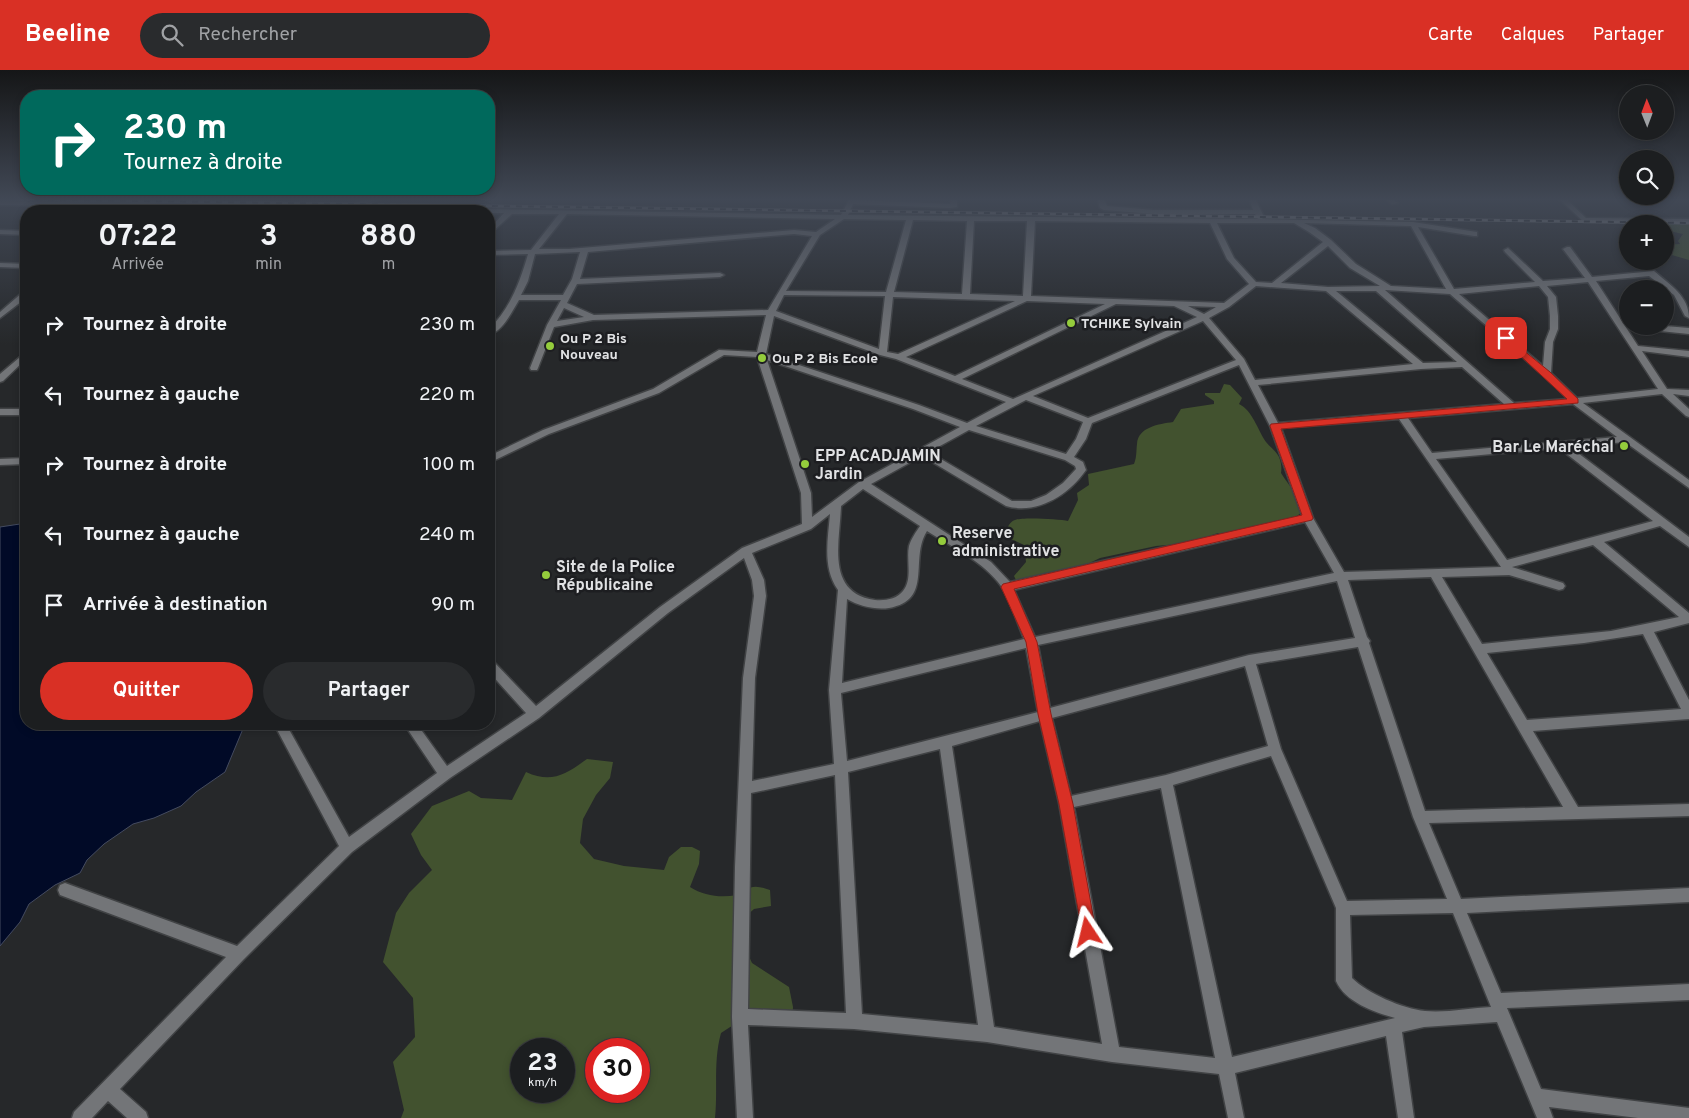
<!DOCTYPE html>
<html lang="fr">
<meta charset="utf-8">
<style>
body{margin:0;font-family:Overpass,sans-serif;background:#292b2d;color:#f1f3f6;height:100vh;display:flex;flex-direction:column;font-size:19px;white-space:nowrap}
*{box-sizing:border-box;margin:0}
p{font-size:16px;color:#a0a2a5}
.icon{flex:none;width:28px;height:28px;fill:none;stroke:currentColor;stroke-width:2;stroke-linecap:round;stroke-linejoin:round}
.map{position:relative;flex:1;overflow:hidden}
.sheet{position:absolute;left:20px;top:135px;width:475px;height:525px;display:flex;flex-direction:column;background:#1c1e20;border-radius:20px;box-shadow:0 2px 8px #0003,0 0 0 1px #3a3c3e}
.sheet>*{flex:none}
.banner{position:absolute;left:20px;top:20px;width:475px;height:105px;border-radius:20px;box-shadow:0 2px 8px #0003,0 0 0 1px #3a3c3e;background:#00695c;color:#fff;overflow:hidden}
.needle{width:32px;rotate:359deg}
.fabs{position:absolute;left:1619px;top:15px;display:grid;gap:10px}
.fabs a{display:grid;place-items:center;width:55px;height:55px;border-radius:50%;background:#1c1e20;box-shadow:0 2px 8px #0003,0 0 0 1px #3a3c3e;font-size:25px}
.speed{position:absolute;left:510px;top:968px;display:flex;gap:10px;font-size:25px;font-weight:700;text-align:center}
.speed>*{display:grid;place-content:center;width:65px;height:65px;border-radius:50%;background:#1c1e20;box-shadow:0 2px 8px #0003,0 0 0 1px #3a3c3e;line-height:1}
.speed small{font-size:12px;font-weight:400}
.speed .limit{border:8px solid #d22;background:#fff;color:#111}
.pin{position:absolute;display:grid;place-items:center;width:42px;height:42px;color:#fff;margin:-21px;border-radius:10px;box-shadow:0 2px 8px #0006}
.me{position:absolute;width:55px;margin:-28px;rotate:350deg;stroke-linejoin:round;filter:drop-shadow(0 0 4px #0008)}
.turn{display:flex;align-items:center;gap:18px;height:105px;padding:0 20px;font-size:22px}
.turn .icon{width:65px;height:65px;stroke-width:2.5}
.turn b{display:block;font-size:35px;line-height:42px}
.eta{display:flex;justify-content:space-evenly;align-items:center;height:85px;text-align:center}
.eta b{font-size:30px;font-weight:700;line-height:35px}
.primary-button{display:flex;gap:10px;margin-top:auto;padding:10px 20px}
.primary-button a{flex:1;height:58px;border-radius:30px;background:#d93025;color:#fff;font-size:20px;font-weight:700;line-height:58px;text-align:center}
.primary-button a+a{background:#292b2d;color:#f1f3f6}
ul{padding:0;list-style:none}
li{display:flex;align-items:center;gap:15px;height:70px;padding:0 20px}
li div{flex:1}
li b{display:block;font-size:19px}
li em{font-style:normal}
header{display:flex;align-items:center;gap:30px;box-sizing:border-box;height:70px;padding:0 25px;background:#d93025;color:#fff}
header strong{font-size:24px}
nav{display:flex;gap:28px;margin-inline-start:auto;font-size:18px}
.search{width:350px;height:45px;background:#292b2d;display:flex;align-items:center;gap:12px;box-sizing:border-box;padding:0 18px;border-radius:28px;color:#a0a2a5;font-size:19px}
.map>svg:first-child{display:block}
</style>
<header>
<strong>Beeline</strong>
<div class="search"><svg class="icon" aria-label="search" viewBox="0 0 24 24"><circle cx="10" cy="10" r="6"/><path d="M15 15l6 6"/></svg>Rechercher</div>
<nav><a>Carte</a><a>Calques</a><a>Partager</a></nav>
</header>
<div class="map">
<svg width="1689" height="1048" viewBox="0 0 1689 1048">
<rect width="100%" height="100%" fill="#26282a"/>
<path fill="#42522f" fill-rule="evenodd" d="M1652,153H1689V190L1665,183V175L1680,174L1678,171L1683,164L1665,160V154Z
M1224,314L1230,315L1242,328L1239,334C1253,341 1257,359 1266,372C1270,377 1276,381 1279,387C1281,392 1282,397 1281,403C1289,416 1299,426 1305,440L1294,448L1275,451L1233,463H1218L1188,473L1156,476L1100,488L1079,498L1017,512L1014,506L1026,492L1024,475L1011,469L1007,458C1009,455 1011,451 1015,450C1021,447 1060,449 1068,451L1078,430L1077,423L1089,415L1088,404L1134,394C1137,386 1136,382 1137,374C1138,357 1159,354 1173,352L1181,339L1214,334V331L1205,325V323H1220Z
M587,689L613,692L610,708L596,725L583,749L580,773L594,789L624,796L664,800L669,787L681,777H692L700,781L699,794L690,817C704,826 721,828 737,825C741,824 740,824 744,821C753,814 761,817 770,820L771,836L754,839L744,848L745,878L752,893L789,917L793,937L792,951L747,946L721,963C713,992 718,1019 715,1048H401L404,1040L393,992L415,967L413,928L383,892L396,843L409,823L432,800L421,785L411,764L432,736L469,721L481,728L512,730L526,702C552,714 566,704 587,689ZM521,979H564V1021H521ZM596,979H639V1021H596Z"/>
<path fill="#010a27" stroke="#444b60" d="M26,425V654H245L225,702L196,722L181,736L154,748L133,754L104,774L87,790L80,803L55,815L29,834L20,852L0,876V457L20,454L24,444Z"/>
<g fill="none" stroke-linecap="round" stroke-linejoin="round">
<defs>
<path id="minor" d="M372,128H383L361,135L360,137L841,145L850,128H856L855,130L950,134L951,128H957V137L950,138L853,134L848,145L1258,149L1255,144H1154L1104,140L1100,138L1097,128H1103L1107,136L1154,140H1253L1249,128H1255L1264,147L1262,149L1413,152L1477,162V166H1474L1418,157L1454,219L1535,212L1505,182L1504,180L1508,178L1543,211L1585,208L1563,179L1567,177H1570L1592,207L1654,201C1670,215 1689,226 1689,248L1685,246L1674,225L1649,206L1596,211L1638,276L1689,281V287L1642,281L1667,319L1689,320V326L1673,324L1689,339V347L1686,346L1662,324L1583,333L1689,410V418L1625,372L1570,377L1689,467V477L1660,456L1604,472L1689,543V553L1654,562L1689,630V649L1533,661L1578,737L1689,734V746L1429,753L1461,829L1689,818V832L1467,843L1501,923L1689,914V930L1507,938L1541,1019L1689,1038V1048H1638L1549,1037L1553,1048H1537L1497,952L1424,957L1402,962L1414,1048H1398L1386,966L1235,1003L1244,1048H1228L1219,1004L1112,992L987,972L854,959L748,955L753,1048H737L732,947L735,797L743,608L754,526L752,510L744,488L668,543L539,648L450,708L352,782L244,889L120,1019L146,1042L148,1048H127L108,1031L92,1048H72L74,1042L226,887L60,825L58,820L60,815L65,813L237,876L339,776L274,654H286L349,767L437,703L404,654H417L447,696L526,643L489,602V589L493,591L536,636L660,537L742,478L802,454L801,423L757,287L724,285L659,323L549,364L489,393V386L543,360L653,319L719,280L757,282L766,245L593,250L554,257L538,298L537,300H531L530,298L547,255L561,230H519C511,243 503,261 489,265V259C510,239 520,212 528,184L489,185V181L531,180L559,144H512L489,165V159L504,143H489V141H371L0,135V131L352,137L357,132ZM567,144L835,149L816,162L794,160L569,179H539ZM844,149L906,150L886,222L786,221L820,165ZM913,150L967,151L962,224L894,222ZM974,151H1027L1023,226L970,224ZM1035,151L1210,153L1227,189L1249,214L1224,233L1031,226ZM1217,153H1294L1309,162L1323,172L1272,213L1256,212L1234,188ZM1304,153L1411,156L1446,219L1391,216L1356,194L1331,170L1315,158ZM794,164L812,166L768,240L594,245L567,233L577,214L720,207L724,205L720,203L580,209L588,182ZM1328,176L1350,198L1380,216L1328,217L1281,213ZM580,182L572,209L563,225H521L528,211L535,184ZM1588,212L1658,319L1577,328L1551,303L1553,272L1558,259V246L1556,227L1547,216ZM1256,216L1326,221L1413,294L1255,310L1244,289L1209,248L1229,237ZM1539,216L1548,227L1550,246V259L1545,272L1543,296L1459,224ZM1385,220L1450,224L1544,306L1568,329L1514,333ZM1336,221H1376L1457,292L1423,293ZM784,225L885,226L879,279L776,241ZM893,227L1015,231L898,284L887,282ZM1027,231L1105,234L955,306L906,287ZM1116,234L1174,236L1197,247L1013,329L962,309ZM1188,236L1216,237L1204,244ZM564,238L584,247L557,251ZM774,246L880,285L896,289L1006,332L967,353L919,335L766,284ZM1203,251L1236,290L1088,348L1033,326ZM767,290L913,339L960,357L859,412L812,447L811,423ZM1239,295L1270,356L1302,446L1010,512L991,492L871,414L922,386L1006,436C1037,445 1069,425 1086,400L1083,392L1074,387L1086,369L1092,353ZM1462,297L1504,334L1278,353L1258,315L1421,299ZM1026,330L1083,352L1076,369L1066,384L976,356ZM1573,334L1617,367L1432,383L1408,348ZM1399,349L1501,497L1344,502L1313,448L1281,358ZM969,360L1065,390L1075,396L1076,399L1063,413L1046,425L1031,431H1012L929,382ZM1559,378L1653,451L1507,490L1436,389ZM863,419L920,456C916,462 911,469 909,476C906,490 913,509 903,521C897,529 885,531 875,530C825,523 840,471 841,436ZM830,444C828,469 822,498 838,520L829,620L834,694L752,711L755,608L766,526L764,510L752,483L811,459ZM1305,452L1334,503L1035,567L1014,520ZM927,461C952,477 984,492 1001,516C1011,532 1017,552 1024,569L842,613L847,529C859,536 875,540 889,538C934,530 909,489 927,461ZM1593,475L1679,547L1611,561L1482,574L1442,507L1509,505L1559,520L1563,519L1565,516L1563,513L1512,497ZM1431,507L1563,737L1425,741L1369,573L1370,571L1367,567L1348,510ZM1337,511L1355,568L1249,585L1050,638L1038,575ZM1643,564L1681,639L1527,650L1487,583L1584,573ZM1358,577L1413,747L1447,829L1347,831L1281,679L1256,594ZM1026,578L1038,642L847,691L841,623ZM1245,596L1268,676L1166,705L1071,726L1052,648ZM1040,651L1059,733L1102,974L994,957L952,676ZM940,679L978,955L862,944L848,702ZM1271,686L1336,838V911C1345,932 1374,942 1395,948L1232,987L1173,715ZM835,705L846,943L748,939L751,723ZM1161,718L1215,988L1119,977L1074,737ZM1453,843L1491,937C1470,938 1446,943 1425,941C1403,939 1367,923 1352,908L1350,845Z
M1384,128H1391L1398,133L1392,134Z
M1558,128H1565L1586,148L1689,149V153L1584,152Z
M0,160L26,161V165L0,164Z
M0,193L26,194V198L0,197Z
M23,222H26V228L0,248V242Z
M1636,256H1665L1689,258V264L1640,259Z
M26,282V289L3,311L0,312V304Z
M0,339H26V345H0Z
M26,388V394L0,395V389Z"/>
</defs>
<use href="#minor" stroke="#414345" stroke-width="3"/>
<use href="#minor" fill="#737578" fill-rule="evenodd"/>
<defs>
<path id="rail" d="M0,129L1689,153"/>
</defs>
<use href="#rail" stroke="#919294" stroke-width="3"/>
<use href="#rail" stroke="#1d1e21" stroke-width="2" stroke-dasharray="6" stroke-linecap="butt"/>
</g>
<linearGradient id="sky" x2="0" y2="1"><stop stop-color="#151617"/><stop offset="0.47" stop-color="#414855"/><stop offset="1" stop-color="#414855" stop-opacity="0"/></linearGradient>
<rect width="1689" height="275" fill="url(#sky)"/>
<path fill="#d93025" stroke="#8d1f18" d="M1506,266L1550,302L1578,329V333L1281,359L1313,448L1312,450L1014,519L1037,572L1051,644L1073,734L1096,862L1093,867L1088,869L1083,867L1059,734L1038,644L1026,572L1001,517L1003,514L1302,445L1270,356L1271,354L1567,329L1503,270V267Z"/>
<g fill="#94cc3c" stroke="#1d1e21" stroke-width="2">
<circle cx="1071" cy="253" r="5"/>
<circle cx="550" cy="276" r="5"/>
<circle cx="762" cy="288" r="5"/>
<circle cx="1624" cy="376" r="5"/>
<circle cx="805" cy="394" r="5"/>
<circle cx="942" cy="471" r="5"/>
<circle cx="546" cy="505" r="5"/>
</g>
<g text-anchor="middle" stroke-width="5" stroke-linejoin="round" paint-order="stroke">
<g font-size="14" font-weight="bold" fill="#e1e2e4" stroke="#1d1e21" text-anchor="start">
<text x="1081" y="258">TCHIKE Sylvain</text>
<text x="560" y="273">Ou P 2 Bis<tspan x="560" dy="16">Nouveau</tspan></text>
<text x="772" y="293">Ou P 2 Bis Ecole</text>
</g>
<g font-size="16" font-weight="bold" fill="#e1e2e4" stroke="#1d1e21" text-anchor="start">
<text x="1614" y="382" text-anchor="end">Bar Le Maréchal</text>
<text x="815" y="391">EPP ACADJAMIN<tspan x="815" dy="18">Jardin</tspan></text>
<text x="952" y="468">Reserve<tspan x="952" dy="18">administrative</tspan></text>
<text x="556" y="502">Site de la Police<tspan x="556" dy="18">Républicaine</tspan></text>
</g>
</g>
</svg>
<div class="fabs">
<a><svg class="needle" viewBox="-14 -14 28 28"><path d="M0-13l5 13h-10z" fill="#e53935"/><path d="M0 13l5-13h-10z" fill="#a0a2a5"/></svg></a>
<a><svg class="icon" aria-label="search" viewBox="0 0 24 24"><circle cx="10" cy="10" r="6"/><path d="M15 15l6 6"/></svg></a>
<a>+</a>
<a>−</a>
</div>
<div class="speed"><div>23<small>km/h</small></div><div class="limit">30</div></div>
<div class="pin" style="left:1506px;top:268px;background:#d93025"><svg class="icon" aria-label="arrive" viewBox="0 0 24 24"><path d="M6 21V4h12l-3 4 3 4H6"/></svg></div>
<svg class="me" style="left:1088px;top:862px" viewBox="-20 -20 40 40"><path d="M0-17L14 15 0 8-14 15z" fill="#d93025" stroke="#fff" stroke-width="4"/></svg>
<div class="banner">
<div class="turn"><svg class="icon" aria-label="right" viewBox="0 0 24 24"><path d="M7 20v-9h11M14 6l5 5-5 5"/></svg><div><b>230 m</b>Tournez à droite</div></div>
</div>
<section class="sheet">
<div class="eta">
<div><b>07:22</b><p>Arrivée</p></div>
<div><b>3</b><p>min</p></div>
<div><b>880</b><p>m</p></div>
</div>
<ul>
<li><svg class="icon" aria-label="right" viewBox="0 0 24 24"><path d="M7 20v-9h11M14 6l5 5-5 5"/></svg><div><b>Tournez à droite</b></div><em>230 m</em></li>
<li><svg class="icon" aria-label="left" viewBox="0 0 24 24"><path d="M17 20v-9H6M10 6l-5 5 5 5"/></svg><div><b>Tournez à gauche</b></div><em>220 m</em></li>
<li><svg class="icon" aria-label="right" viewBox="0 0 24 24"><path d="M7 20v-9h11M14 6l5 5-5 5"/></svg><div><b>Tournez à droite</b></div><em>100 m</em></li>
<li><svg class="icon" aria-label="left" viewBox="0 0 24 24"><path d="M17 20v-9H6M10 6l-5 5 5 5"/></svg><div><b>Tournez à gauche</b></div><em>240 m</em></li>
<li><svg class="icon" aria-label="arrive" viewBox="0 0 24 24"><path d="M6 21V4h12l-3 4 3 4H6"/></svg><div><b>Arrivée à destination</b></div><em>90 m</em></li>
</ul>
<div class="primary-button"><a>Quitter</a><a>Partager</a></div>
</section>
</div>
